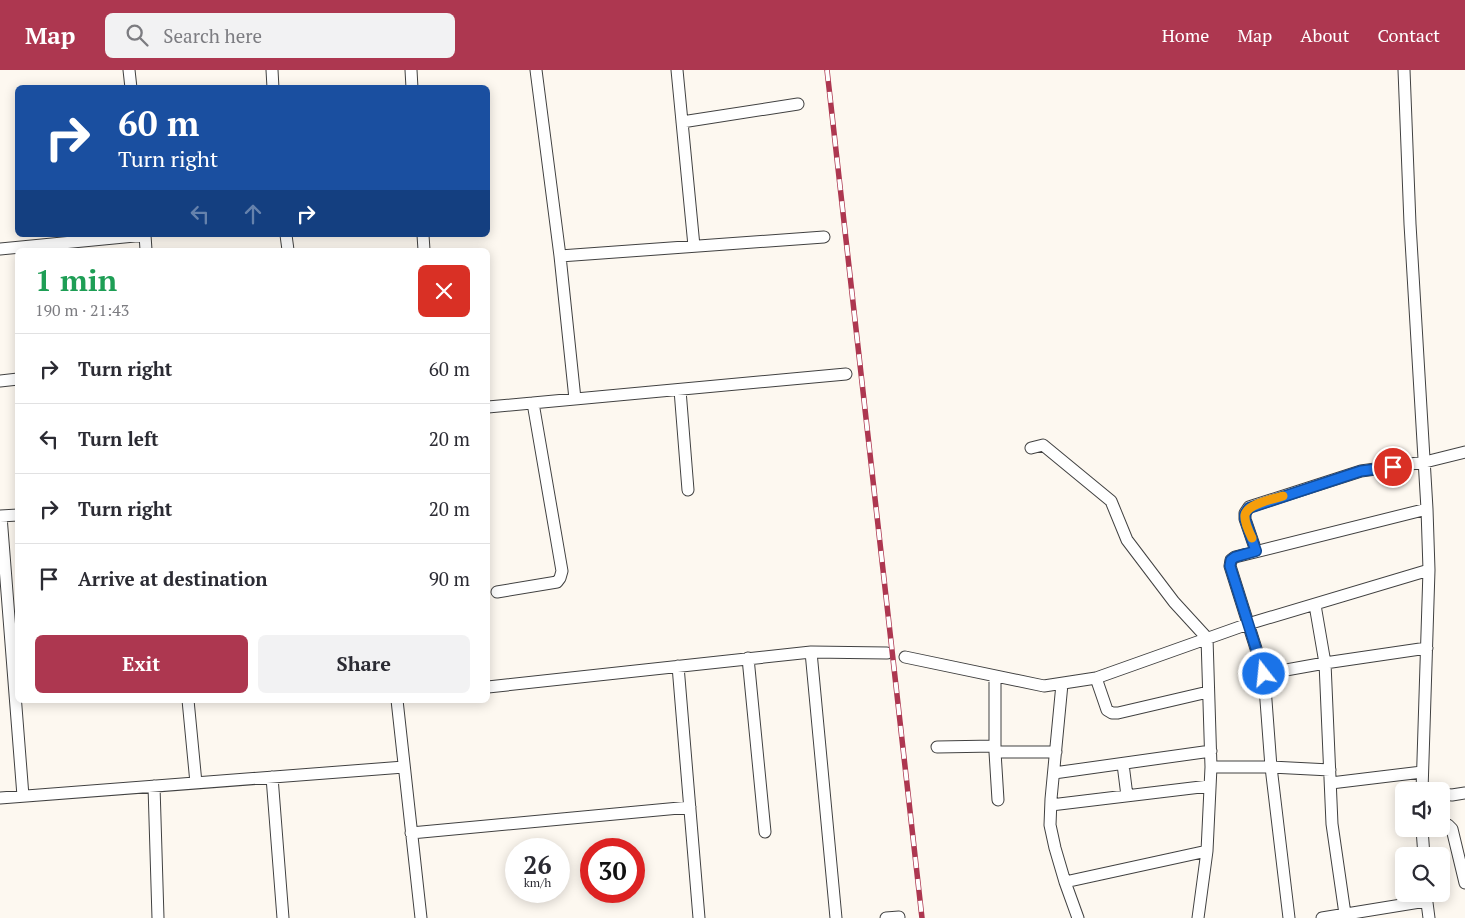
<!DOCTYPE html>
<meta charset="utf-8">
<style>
body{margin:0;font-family:"PT Serif",serif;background:#f2f2f3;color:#2b2b33;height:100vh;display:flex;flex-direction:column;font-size:19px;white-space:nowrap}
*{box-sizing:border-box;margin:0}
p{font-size:16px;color:#7c7c81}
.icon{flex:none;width:28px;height:28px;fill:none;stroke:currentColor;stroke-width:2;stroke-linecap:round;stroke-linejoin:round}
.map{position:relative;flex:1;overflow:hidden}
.drawer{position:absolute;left:15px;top:178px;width:475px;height:455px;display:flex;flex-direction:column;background:#fff;border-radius:8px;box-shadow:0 2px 12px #0003}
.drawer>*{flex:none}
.guide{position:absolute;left:15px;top:15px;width:475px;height:152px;border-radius:8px;box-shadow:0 2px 12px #0003;background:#1a4fa0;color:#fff;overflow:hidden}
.buttons{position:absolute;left:1395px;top:712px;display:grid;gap:10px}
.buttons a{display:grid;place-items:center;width:55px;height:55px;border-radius:8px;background:#fff;box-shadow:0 2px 12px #0003;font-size:25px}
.speed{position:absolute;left:505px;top:768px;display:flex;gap:10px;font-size:25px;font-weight:700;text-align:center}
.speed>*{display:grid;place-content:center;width:65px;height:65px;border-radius:50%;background:#fff;box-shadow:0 2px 12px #0003;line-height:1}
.speed small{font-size:12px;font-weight:400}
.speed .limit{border:8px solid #d22;background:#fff;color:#111}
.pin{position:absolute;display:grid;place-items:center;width:42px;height:42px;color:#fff;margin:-21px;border:2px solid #fff;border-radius:50%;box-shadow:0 1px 5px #0007}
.me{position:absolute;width:55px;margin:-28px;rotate:344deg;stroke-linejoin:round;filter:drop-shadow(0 0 4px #0008)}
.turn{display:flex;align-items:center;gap:18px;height:105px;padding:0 20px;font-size:22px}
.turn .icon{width:65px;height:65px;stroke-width:2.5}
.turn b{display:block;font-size:35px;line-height:42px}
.lanes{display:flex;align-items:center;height:48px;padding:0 20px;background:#0003;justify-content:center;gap:25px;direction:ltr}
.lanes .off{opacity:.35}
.round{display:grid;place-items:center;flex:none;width:52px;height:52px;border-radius:8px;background:#f2f2f3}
.summary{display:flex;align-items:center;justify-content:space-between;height:85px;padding:0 20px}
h1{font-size:30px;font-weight:800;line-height:38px;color:#1e9e55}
.action{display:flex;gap:10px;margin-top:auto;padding:10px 20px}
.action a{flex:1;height:58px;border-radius:8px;background:#ad3750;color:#fff;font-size:20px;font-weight:800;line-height:58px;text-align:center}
.action a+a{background:#f2f2f3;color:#2b2b33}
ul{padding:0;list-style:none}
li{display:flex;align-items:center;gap:15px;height:70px;padding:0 20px;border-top:1px solid #e1e1e2}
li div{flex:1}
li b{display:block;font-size:19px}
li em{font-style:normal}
header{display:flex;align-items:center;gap:30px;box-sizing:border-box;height:70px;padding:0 25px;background:#ad3750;color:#fff}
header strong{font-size:24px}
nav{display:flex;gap:28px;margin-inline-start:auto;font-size:18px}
.search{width:350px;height:45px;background:#f2f2f3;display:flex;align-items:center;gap:12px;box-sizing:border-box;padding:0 18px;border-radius:8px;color:#7c7c81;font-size:19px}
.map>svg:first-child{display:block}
</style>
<header>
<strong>Map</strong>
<div class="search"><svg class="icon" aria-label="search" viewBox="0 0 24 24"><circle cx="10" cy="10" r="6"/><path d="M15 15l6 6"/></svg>Search here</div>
<nav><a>Home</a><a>Map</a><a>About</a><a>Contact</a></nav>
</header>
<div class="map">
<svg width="1465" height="848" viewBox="0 0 1465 848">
<rect width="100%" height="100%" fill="#fdf8f0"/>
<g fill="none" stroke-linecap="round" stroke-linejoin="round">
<defs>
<path id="minor" d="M129,0L131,18
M272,0L273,18
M411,0L412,18
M536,0L560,186L575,329
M677,0L694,176
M1404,0L1410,154L1427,439L1429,500L1422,721
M682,52L798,34
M145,165L146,180
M286,165L288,180
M423,165L424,180
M0,179L145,165
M560,186L824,167
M0,311L18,309
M680,320L688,420
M488,337L846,304
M1031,378L1043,375L1111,431L1127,470L1174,532L1207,568L1211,697L1207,781L1198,848
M0,446L18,445
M1,446L23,726
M1256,481L1245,449V443L1249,437L1361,401L1425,392L1465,382
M497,522L557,512L560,508L562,501L533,333
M1315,535L1325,593L1332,754L1345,844
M811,582L836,848
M905,587L1044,616L1096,608L1248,554L1429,500
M748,588L765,762
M678,596L699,848
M1264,604L1325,593L1427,578
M995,606V682L998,730
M1096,608L1107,640L1112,643H1118L1208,622
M1062,614L1051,729L1050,755L1055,778L1065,812L1078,848
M488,617L811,582L887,583
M188,630L196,713
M397,630L421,848
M937,677L995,676
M995,682H1056
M1123,694L1127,726
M1211,697H1271L1330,700
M1054,703L1211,681
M272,707L283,848
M1331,713L1422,702
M154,716L158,848
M1441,724L1452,725L1465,723
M0,728L404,697
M1051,735L1209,716
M1441,756L1448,755L1452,759L1465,813
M1422,759L1424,786
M411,763L690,737
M1065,812L1207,781
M1426,825L1429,848
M886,848L899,847
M1289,848L1271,697L1264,604L1230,496L1231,490L1235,487L1427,439
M1322,848L1426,831"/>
</defs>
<use href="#minor" stroke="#414141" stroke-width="13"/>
<use href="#minor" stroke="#fff" stroke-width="11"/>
<defs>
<path id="rail" d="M827,0L922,848"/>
</defs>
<use href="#rail" stroke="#ad3750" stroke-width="5.5"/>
<use href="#rail" stroke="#fff" stroke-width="4" stroke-dasharray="11" stroke-linecap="butt"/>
</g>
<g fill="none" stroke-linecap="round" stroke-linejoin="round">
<defs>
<path id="route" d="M1264,604L1230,496L1231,490L1235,487L1256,481L1245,449V444L1249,438L1361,401L1393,397"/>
</defs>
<use href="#route" stroke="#114b97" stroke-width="12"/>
<use href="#route" stroke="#1a73e8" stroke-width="9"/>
<path stroke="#f59e0b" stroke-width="9" d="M1252,468C1249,462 1244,452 1245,445C1247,434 1273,429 1283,426"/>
</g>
</svg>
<div class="buttons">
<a><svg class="icon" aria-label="sound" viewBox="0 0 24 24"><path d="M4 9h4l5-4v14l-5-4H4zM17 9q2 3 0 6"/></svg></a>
<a><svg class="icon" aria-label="search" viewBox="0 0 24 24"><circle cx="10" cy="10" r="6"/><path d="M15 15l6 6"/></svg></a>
</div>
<div class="speed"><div>26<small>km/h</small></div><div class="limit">30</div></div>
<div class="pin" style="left:1393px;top:397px;background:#d93025"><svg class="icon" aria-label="arrive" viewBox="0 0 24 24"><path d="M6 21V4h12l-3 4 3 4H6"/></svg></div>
<svg class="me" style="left:1264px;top:604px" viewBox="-20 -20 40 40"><circle r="17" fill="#1a73e8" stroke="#fff" stroke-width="3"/><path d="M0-11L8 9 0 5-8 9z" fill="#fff"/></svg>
<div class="guide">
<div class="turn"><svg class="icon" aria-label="right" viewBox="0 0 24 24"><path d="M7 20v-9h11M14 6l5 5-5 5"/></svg><div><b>60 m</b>Turn right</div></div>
<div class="lanes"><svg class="icon off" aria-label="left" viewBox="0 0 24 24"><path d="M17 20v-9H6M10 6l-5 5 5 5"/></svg><svg class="icon off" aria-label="ahead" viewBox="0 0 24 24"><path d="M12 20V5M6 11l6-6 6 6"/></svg><svg class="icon" aria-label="right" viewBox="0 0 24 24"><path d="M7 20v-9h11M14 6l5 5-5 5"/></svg></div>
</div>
<section class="drawer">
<div class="summary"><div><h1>1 min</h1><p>190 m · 21:43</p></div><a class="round" style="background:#d93025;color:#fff"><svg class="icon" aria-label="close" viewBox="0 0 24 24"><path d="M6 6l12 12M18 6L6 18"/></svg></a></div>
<ul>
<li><svg class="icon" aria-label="right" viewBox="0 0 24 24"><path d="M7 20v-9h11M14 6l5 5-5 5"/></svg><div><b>Turn right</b></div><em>60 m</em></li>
<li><svg class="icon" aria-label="left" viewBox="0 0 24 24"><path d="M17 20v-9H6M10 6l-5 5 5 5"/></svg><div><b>Turn left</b></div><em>20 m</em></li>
<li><svg class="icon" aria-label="right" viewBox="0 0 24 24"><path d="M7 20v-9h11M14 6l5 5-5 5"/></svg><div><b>Turn right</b></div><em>20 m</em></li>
<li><svg class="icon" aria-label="arrive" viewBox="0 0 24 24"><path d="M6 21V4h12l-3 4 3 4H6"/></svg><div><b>Arrive at destination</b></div><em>90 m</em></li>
</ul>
<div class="action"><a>Exit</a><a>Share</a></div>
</section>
</div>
